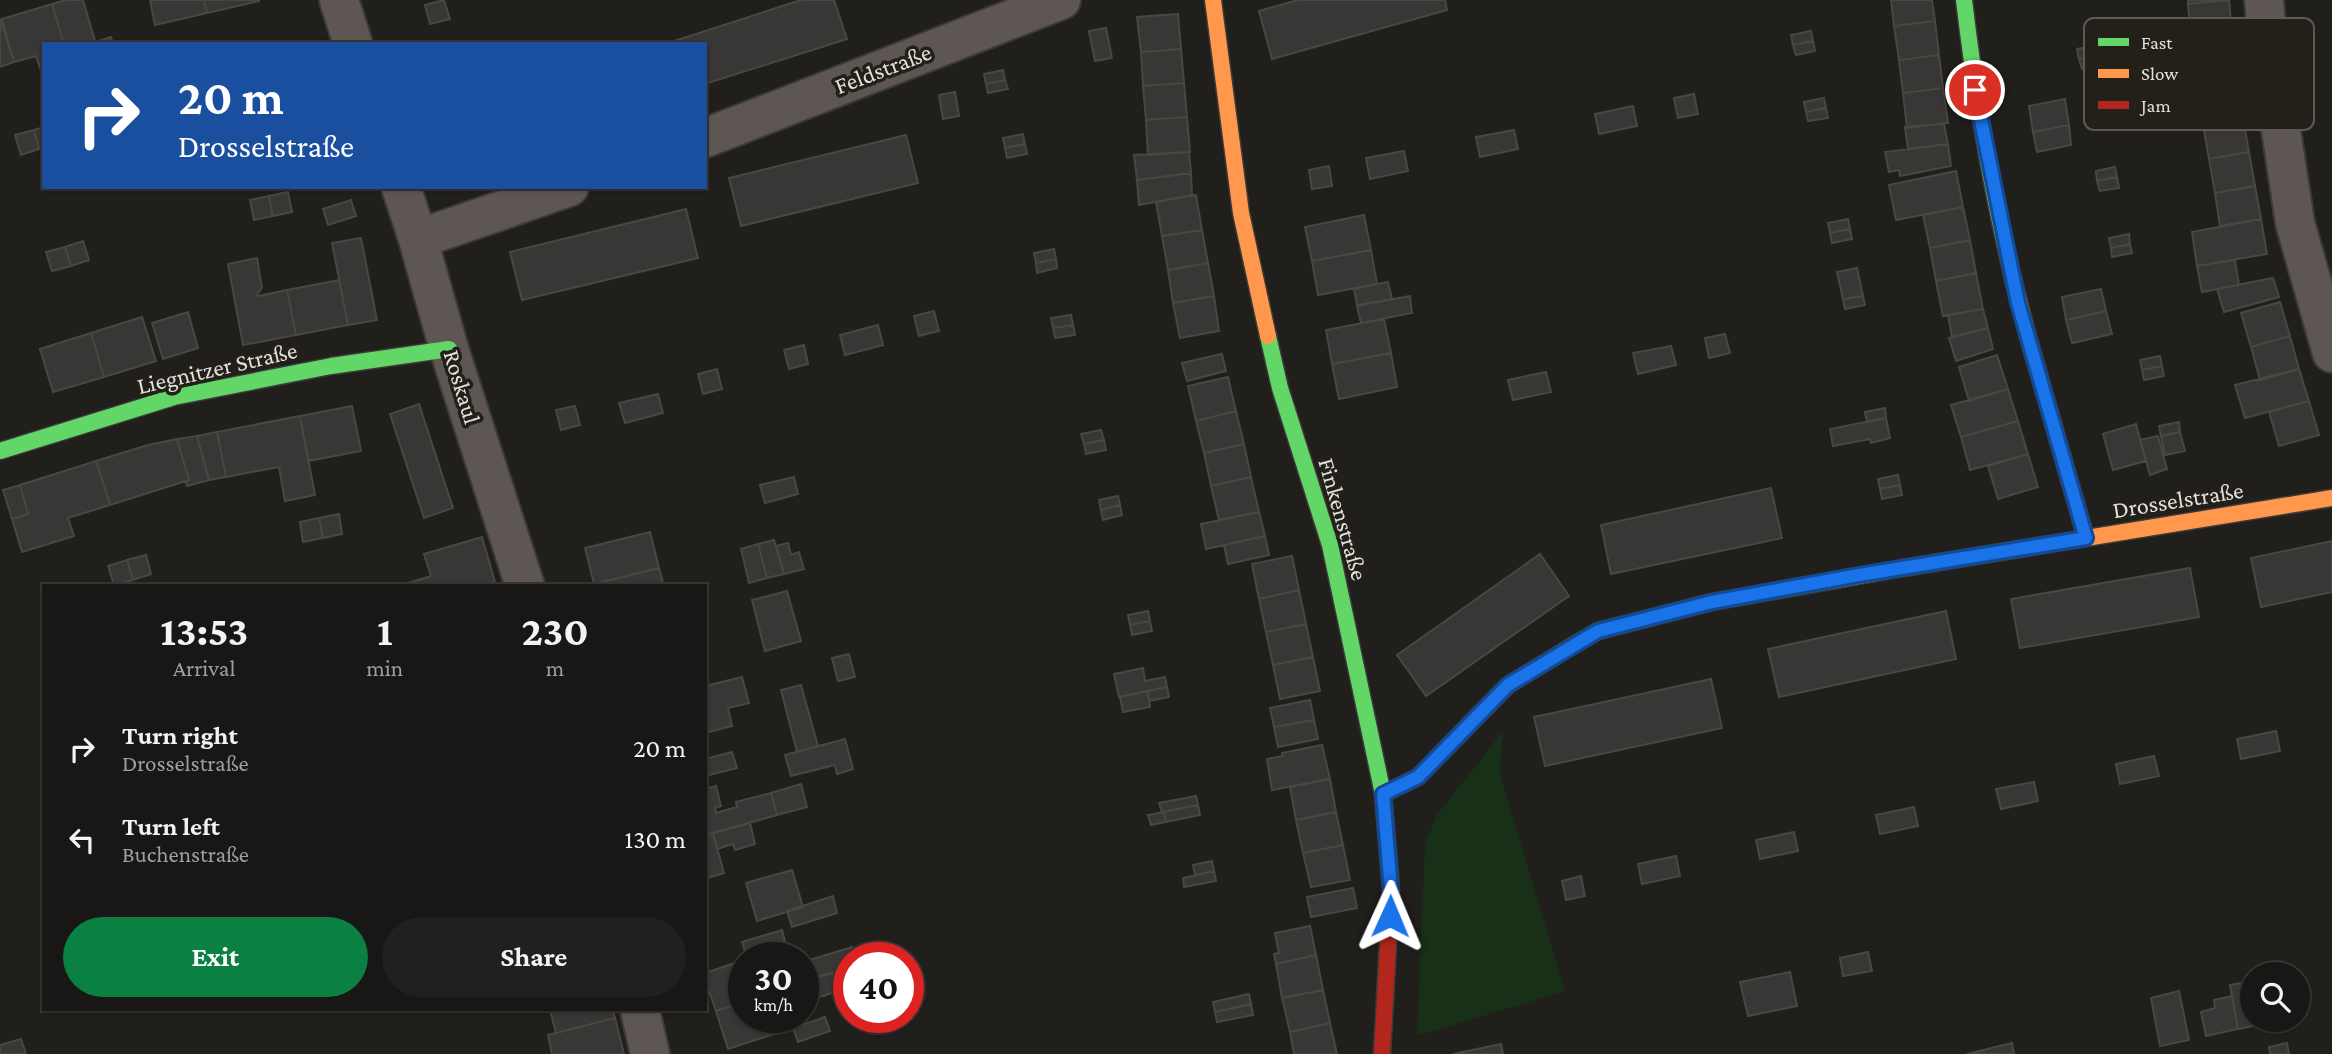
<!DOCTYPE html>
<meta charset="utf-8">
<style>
body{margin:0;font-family:"Crimson Pro",serif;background:#22201e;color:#f1f3f6;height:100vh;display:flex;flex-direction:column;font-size:26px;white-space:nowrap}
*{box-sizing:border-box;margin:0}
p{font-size:23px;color:#9f9fa0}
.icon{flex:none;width:38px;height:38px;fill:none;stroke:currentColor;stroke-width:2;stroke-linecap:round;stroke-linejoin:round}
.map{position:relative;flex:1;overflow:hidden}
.panel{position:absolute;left:42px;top:584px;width:665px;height:427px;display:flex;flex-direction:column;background:#191715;border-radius:0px;box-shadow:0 2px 5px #0004,0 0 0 2px #373634}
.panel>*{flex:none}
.hud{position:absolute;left:42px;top:42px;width:665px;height:147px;border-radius:0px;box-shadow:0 2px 5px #0004,0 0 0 2px #373634;background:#1a4fa0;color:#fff;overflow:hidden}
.buttons{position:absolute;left:2240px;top:962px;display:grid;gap:14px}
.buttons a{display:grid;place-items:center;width:70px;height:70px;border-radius:50%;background:#191715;box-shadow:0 2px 5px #0004,0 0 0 2px #373634;font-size:35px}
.speed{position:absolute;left:728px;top:942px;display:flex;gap:14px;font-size:35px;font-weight:700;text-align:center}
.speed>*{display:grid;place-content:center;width:91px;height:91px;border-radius:50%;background:#191715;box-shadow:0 2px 5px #0004,0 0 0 2px #373634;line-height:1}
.speed small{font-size:18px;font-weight:400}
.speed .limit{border:10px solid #d22;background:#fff;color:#111}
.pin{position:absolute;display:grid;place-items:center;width:60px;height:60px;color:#fff;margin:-30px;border:4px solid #fff;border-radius:50%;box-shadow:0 2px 7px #0007}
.me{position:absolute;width:77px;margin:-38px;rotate:1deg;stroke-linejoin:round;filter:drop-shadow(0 0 5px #0008)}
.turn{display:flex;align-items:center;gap:24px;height:147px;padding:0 21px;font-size:32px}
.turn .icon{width:91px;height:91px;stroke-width:2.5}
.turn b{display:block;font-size:49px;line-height:60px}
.eta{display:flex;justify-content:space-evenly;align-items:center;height:119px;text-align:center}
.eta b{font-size:42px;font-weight:700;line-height:49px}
.action{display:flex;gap:14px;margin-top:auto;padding:14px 21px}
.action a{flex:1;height:80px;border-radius:42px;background:#0b8043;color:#fff;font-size:28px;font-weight:700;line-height:80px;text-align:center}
.action a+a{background:#22201e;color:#f1f3f6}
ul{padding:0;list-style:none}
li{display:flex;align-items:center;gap:21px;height:91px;padding:0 21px}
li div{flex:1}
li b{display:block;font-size:26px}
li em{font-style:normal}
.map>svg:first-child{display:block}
</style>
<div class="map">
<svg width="2332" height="1054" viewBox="0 0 2332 1054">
<rect width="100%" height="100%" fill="#211f1c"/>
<path fill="#182f18" d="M1503,731L1500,774L1565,991L1417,1036L1425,844L1437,815Z"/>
<path fill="#393735" stroke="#494744" stroke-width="2" d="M66,0H83L96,44H64L52,4Z
M150,0H204L207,13L155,25Z
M204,0H259V1L207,13Z
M444,0L450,19L430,24L425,5Z
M801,0H834L847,39L705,84V44H665Z
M1298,0H1445L1447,10L1272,59L1259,11Z
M1891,0H1932L1935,21L1894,26Z
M2188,0H2228L2188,4Z
M2229,0L2232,34L2191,38L2188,4Z
M52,4L64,44H44V80L36,56L14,62L2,19Z
M1178,14L1181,49L1141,52L1137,17Z
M0,19L14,62L0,67Z
M1935,21L1939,55L1899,60L1894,26Z
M1106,28L1112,58L1095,61L1089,31Z
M1811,31L1813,41L1793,45L1791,35Z
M111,37L113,44H96L95,42Z
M1813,41L1815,51L1796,55L1793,45Z
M2097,45L2099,55L2079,59L2077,49Z
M1181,49L1184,83L1143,86L1141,52Z
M1939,55L1943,88L1903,93L1899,60Z
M2099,55L2101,65L2082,69L2079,59Z
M1003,70L1005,80L986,84L984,74Z
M1005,80L1008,89L988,93L986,84Z
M1184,83L1187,117L1146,120L1143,86Z
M1943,88L1948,123L1907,128L1903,93Z
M955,92L959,116L943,119L939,95Z
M1694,94L1698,114L1678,118L1674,98Z
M1824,98L1826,108L1806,112L1804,102Z
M2065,99L2069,125L2033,132L2029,106Z
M1633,106L1637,126L1599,134L1595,114Z
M1826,108L1828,118L1808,121L1806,112Z
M1187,117L1190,152L1148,155L1146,120Z
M2243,118L2249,152L2209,159L2203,124Z
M1944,124L1948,144L1908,149L1905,127Z
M2069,125L2071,145L2037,152L2033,132Z
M44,127V148L39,149L34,130Z
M34,130L39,149L21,155L15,135Z
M1514,130L1518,149L1480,157L1476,137Z
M1023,134L1025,144L1005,148L1003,138Z
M906,135L918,183L741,226L729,178Z
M1025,144L1027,154L1007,158L1005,148Z
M1948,144L1951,166L1900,176L1899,170L1889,172L1885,152Z
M1404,151L1408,171L1370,179L1366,158Z
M1189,152L1191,173L1137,180L1134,155Z
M2249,152L2255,186L2215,193L2209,159Z
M1329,166L1332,186L1312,189L1309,170Z
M2115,167L2117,177L2097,181L2096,171Z
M1956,171L1963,207L1896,220L1889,185Z
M1191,173L1192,195L1139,205L1137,180Z
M2117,177L2119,188L2100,191L2097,181Z
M2255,186L2261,219L2220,226L2215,193Z
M288,192L292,212L273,216L269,196Z
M1196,195L1202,230L1162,236L1156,202Z
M269,196L273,216L254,220L250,200Z
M351,200L356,216L328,225L323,209Z
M1963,207L1970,240L1930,248L1923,215Z
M686,209L698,258L522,300L510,252Z
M1364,215L1371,250L1312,261L1305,227Z
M1848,219L1850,229L1830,233L1828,223Z
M2261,219L2267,254L2197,266L2192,232Z
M1850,229L1852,239L1832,243L1830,233Z
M1202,230L1208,263L1168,270L1162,236Z
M2129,234L2130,244L2111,248L2109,238Z
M361,238L377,320L348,325L332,243Z
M1970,240L1976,273L1936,281L1930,248Z
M83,241L89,260L71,266L65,247Z
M2130,244L2132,253L2112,257L2111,248Z
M65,247L71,266L52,271L46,252Z
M1054,249L1056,259L1036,263L1034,253Z
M1371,250L1377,284L1318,295L1312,261Z
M257,258L262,288L257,294L258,296L287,290L296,335L243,345L228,264Z
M1056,259L1057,268L1037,273L1036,263Z
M2235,260L2239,285L2202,292L2197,266Z
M1208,263L1214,296L1173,303L1168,270Z
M1857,268L1863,296L1843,299L1837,272Z
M1976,273L1983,309L1943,316L1936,281Z
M2273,278L2279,297L2224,312L2217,289Z
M339,280L348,325L296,335L287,290Z
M1388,282L1392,299L1357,305L1354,289Z
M2101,289L2106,311L2066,320L2062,297Z
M1214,296L1219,331L1180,338L1173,303Z
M1410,296L1412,313L1361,323L1357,306Z
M1863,296L1865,305L1845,309L1843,299Z
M2280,302L2290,336L2251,347L2241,313Z
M1983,309L1988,328L1952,337L1948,315Z
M934,311L939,331L919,336L914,316Z
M2106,311L2112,334L2072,343L2066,320Z
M188,312L198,348L163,359L152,323Z
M1071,315L1073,325L1053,328L1051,318Z
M142,317L156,361L104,377L91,333Z
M1384,319L1391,353L1332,364L1326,330Z
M878,325L883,345L845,355L840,335Z
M1073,325L1075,335L1055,338L1053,328Z
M1988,328L1993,349L1956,361L1949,338Z
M91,333L104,377L53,392L40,349Z
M1725,334L1730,353L1709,358L1705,338Z
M2290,336L2299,369L2260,380L2251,347Z
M804,345L808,364L789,369L784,350Z
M1671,346L1676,365L1638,374L1633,353Z
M1391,353L1397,387L1339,399L1332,364Z
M1222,354L1226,371L1187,381L1182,363Z
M1997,355L2008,389L1969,401L1959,367Z
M2160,356L2162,366L2142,370L2140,360Z
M2162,366L2164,376L2144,380L2142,370Z
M717,369L722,389L703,394L698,374Z
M2299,369L2309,401L2245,418L2235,385Z
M1546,372L1551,392L1513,400L1508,380Z
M1228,377L1236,411L1196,421L1188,386Z
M2008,389L2018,421L1961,437L1951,405Z
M658,394L663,413L625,423L619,403Z
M2309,401L2319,435L2279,446L2269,412Z
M419,404L453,508L424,518L390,414Z
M352,406L361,451L308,461L300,416Z
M575,406L580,425L561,430L556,410Z
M1885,408L1886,418L1867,422L1865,412Z
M1236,411L1244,444L1204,453L1196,421Z
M300,416L315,495L285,501L279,467L226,477L217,432Z
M1886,418L1890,438L1871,443L1870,439L1833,446L1830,429Z
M2018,421L2028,454L1970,470L1961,437Z
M2179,422L2180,432L2161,436L2159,426Z
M2136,424L2146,461L2113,470L2103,434Z
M1101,430L1104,440L1084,444L1081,434Z
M217,432L226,477L209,480L197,436Z
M2180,432L2185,451L2165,455L2161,436Z
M197,436L209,480L187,486L186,481L189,480L177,439Z
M2158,436L2167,469L2150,475L2140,440Z
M177,439L189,480L110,505L96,461L148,445Z
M1104,440L1106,450L1086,454L1084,444Z
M1244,444L1251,477L1211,486L1204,453Z
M2028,454L2038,487L1998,499L1988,466Z
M96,461L110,505L68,518L74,536L22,552L12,519L28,514L20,485Z
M1898,475L1900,485L1880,489L1878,479Z
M794,477L798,494L765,503L760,485Z
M1251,477L1259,512L1219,520L1211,486Z
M20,485L28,514L12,519L3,490Z
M1900,485L1902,495L1882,499L1880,489Z
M1771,488L1782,538L1611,574L1601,525Z
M1118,496L1120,505L1101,510L1099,500Z
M1120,505L1122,515L1103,520L1101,510Z
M1259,512L1265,536L1206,549L1201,524Z
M339,514L342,534L323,538L319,518Z
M319,518L323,538L303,542L300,522Z
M650,532L659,568L594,584L585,548Z
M1265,536L1269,555L1228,564L1224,545Z
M482,537L495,582L481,586H398L431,576L424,554Z
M774,540L784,574L767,578L758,544Z
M2332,541V592L2261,607L2251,558Z
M788,543L791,555L799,552L804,569L784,574L776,546Z
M758,544L767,578L749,583L741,549Z
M1540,554L1569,596L1426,696L1397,655Z
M146,555L151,574L133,580L127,560Z
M1292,556L1299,590L1259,599L1252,564Z
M127,560L133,580L114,585L108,566Z
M659,568L664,586H595L594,584Z
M2190,568L2199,617L2020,648L2011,599Z
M1299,590L1306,624L1266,632L1259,599Z
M787,591L801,641L765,651L752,600Z
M1148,611L1150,621L1130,625L1128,615Z
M1946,611L1956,659L1779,697L1768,649Z
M1150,621L1152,631L1132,635L1130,625Z
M1306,624L1313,657L1273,665L1266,632Z
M849,654L855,677L838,681L832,658Z
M1313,657L1320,691L1280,699L1273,665Z
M1143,668L1145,681L1165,677L1167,687L1119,697L1114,674Z
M742,677L749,703L728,708L732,726L705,733V686Z
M1711,679L1722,728L1545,766L1534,717Z
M801,685L818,746L797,752L781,690Z
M1167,687L1169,697L1149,701L1147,691Z
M1147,691L1150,707L1123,712L1120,697Z
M1310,700L1314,720L1274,727L1270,708Z
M1314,720L1318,739L1278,747L1274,727Z
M2276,731L2280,751L2241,759L2237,739Z
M845,739L853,769L837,774L835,765L791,776L785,755Z
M1322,745L1330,779L1272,790L1267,759L1283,756L1282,753Z
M732,752L737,768L705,776V759Z
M2154,756L2159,776L2120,784L2116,764Z
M1330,779L1336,812L1296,820L1290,787Z
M2034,782L2038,801L2001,809L1996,789Z
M801,784L807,807L777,815L771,793Z
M716,786L721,806L715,808L716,813L737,807L736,802L771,793L777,815L705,835V789Z
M1196,796L1198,805L1162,812L1159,803Z
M1198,805L1200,815L1166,822L1164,812Z
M1914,807L1918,826L1880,834L1876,815Z
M1164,812L1166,822L1151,825L1148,815Z
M1336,812L1343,845L1303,853L1296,820Z
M750,823L755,844L735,850L733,844L717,849L713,833Z
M1794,832L1798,851L1760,859L1756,840Z
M713,833L724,873L705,879V835Z
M1343,845L1350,880L1311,887L1303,853Z
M1676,856L1680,876L1642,884L1638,864Z
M1212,861L1214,871L1195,875L1193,865Z
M792,870L803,907L757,921L746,883Z
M1214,871L1216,881L1184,887L1183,878Z
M1581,876L1585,896L1566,900L1562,881Z
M1353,888L1357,908L1311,917L1307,897Z
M833,896L837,913L792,927L787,911Z
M1310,926L1316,955L1276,964L1274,954L1279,953L1275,933Z
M782,930L787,949L761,957H747L742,942Z
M852,947L856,957H849V967L803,982V962Z
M787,949L790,957H761Z
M1868,952L1872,971L1843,976L1840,958Z
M1316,955L1323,990L1282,998L1276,964Z
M744,960V1002L716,1011L705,979V973Z
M849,967V982L836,986L832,973Z
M1790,972L1797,1006L1748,1016L1740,982Z
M832,973L837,991L803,1003V982Z
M2299,974L2307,1015L2298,1017V975H2295Z
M2241,983L2245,1002L2252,1001V1020H2281L2238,1029L2230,985Z
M1323,990L1330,1023L1290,1032L1282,998Z
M2179,991L2189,1040L2160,1046L2151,998Z
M1249,994L1251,1004L1215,1012L1213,1002Z
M2232,996L2238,1029L2206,1036L2201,1012L2215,1008L2214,1000Z
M744,1002V1017H771L777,1033L728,1049L716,1011Z
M1251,1004L1253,1015L1217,1022L1215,1012Z
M550,1010H613L615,1018L556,1033Z
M825,1017L830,1031L798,1042L793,1028Z
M615,1018L624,1054H552L548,1035Z
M1330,1023L1337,1054H1294L1290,1032Z
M21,1039L26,1054H0V1045Z
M2012,1043L2014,1054H1967Z
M2287,1043L2289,1054H2270L2269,1047Z
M1501,1044L1503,1054H1453Z"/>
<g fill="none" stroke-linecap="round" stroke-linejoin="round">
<defs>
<path id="street" d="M339,0L353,44
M2264,0L2267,37L2295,223L2332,353
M705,138L1061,0
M401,187L418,239L449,349L525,586
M418,239L569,187
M640,1010L650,1054"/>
<path id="fast" d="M1964,0C1978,118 2000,239 2033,354
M1268,336L1280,388L1330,545L1383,794L1391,889
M0,451L174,397L331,366L449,349
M1572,646L1598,631L1712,602L1903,568"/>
<path id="slow" d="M1213,0L1241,213L1268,336
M2033,354L2086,538
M1903,568L2332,498"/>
<path id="jam" d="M1383,794L1418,777L1508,685L1572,646
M1382,1054L1391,889"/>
</defs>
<use href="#street" stroke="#3b3a38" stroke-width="42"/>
<use href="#fast" stroke="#3b3a38" stroke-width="19"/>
<use href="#slow" stroke="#3b3a38" stroke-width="19"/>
<use href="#jam" stroke="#3b3a38" stroke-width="19"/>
<use href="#street" stroke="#5d5653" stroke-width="38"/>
<use href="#fast" stroke="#63d668" stroke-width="16"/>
<use href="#slow" stroke="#ff974d" stroke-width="16"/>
<use href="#jam" stroke="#b3261e" stroke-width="16"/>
</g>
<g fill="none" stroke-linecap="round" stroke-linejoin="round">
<defs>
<path id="route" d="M1390,916L1391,890L1383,794L1418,777L1508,685L1598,631L1712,602L1859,575L2086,538L2018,303L1975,90"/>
</defs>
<use href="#route" stroke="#114b97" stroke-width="18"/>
<use href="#route" stroke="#1a73e8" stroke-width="12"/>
</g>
<g text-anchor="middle" stroke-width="7" stroke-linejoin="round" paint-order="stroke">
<g font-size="24" fill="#e3e1dc" stroke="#23201a">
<text transform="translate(883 69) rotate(-21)" y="8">Feldstraße</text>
<text transform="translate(217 368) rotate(-13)" y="8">Liegnitzer Straße</text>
<text transform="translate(462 387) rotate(73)" y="8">Roskaul</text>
<text transform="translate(2178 500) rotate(-9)" y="8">Drosselstraße</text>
<text transform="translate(1343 519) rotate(74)" y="8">Finkenstraße</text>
</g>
</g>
<rect x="2084" y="18" width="230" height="112" rx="10" fill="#23201a" stroke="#5d5a54" stroke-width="2"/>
<rect x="2098" y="38" width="31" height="8" fill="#63d668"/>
<rect x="2098" y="69" width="31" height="9" fill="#ff974d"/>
<rect x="2098" y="101" width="31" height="8" fill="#b3261e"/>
<g font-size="19" fill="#e3e1dc">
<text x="2141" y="49">Fast</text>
<text x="2141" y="80">Slow</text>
<text x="2141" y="112">Jam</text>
</g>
</svg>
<div class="buttons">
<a><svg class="icon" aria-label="search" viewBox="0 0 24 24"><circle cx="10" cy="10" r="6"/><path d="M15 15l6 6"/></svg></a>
</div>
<div class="speed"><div>30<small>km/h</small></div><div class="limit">40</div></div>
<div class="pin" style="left:1975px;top:90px;background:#d93025"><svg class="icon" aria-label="arrive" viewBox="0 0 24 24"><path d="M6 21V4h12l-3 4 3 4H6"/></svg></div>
<svg class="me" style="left:1390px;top:916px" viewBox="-20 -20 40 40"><path d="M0-17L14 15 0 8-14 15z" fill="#1a73e8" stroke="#fff" stroke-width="4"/></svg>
<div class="hud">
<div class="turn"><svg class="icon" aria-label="right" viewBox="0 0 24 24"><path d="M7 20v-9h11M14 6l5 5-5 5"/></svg><div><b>20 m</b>Drosselstraße</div></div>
</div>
<section class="panel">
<div class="eta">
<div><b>13:53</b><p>Arrival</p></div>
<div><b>1</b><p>min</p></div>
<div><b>230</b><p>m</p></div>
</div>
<ul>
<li><svg class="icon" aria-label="right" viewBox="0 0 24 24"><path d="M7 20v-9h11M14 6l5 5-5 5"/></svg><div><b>Turn right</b><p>Drosselstraße</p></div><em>20 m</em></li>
<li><svg class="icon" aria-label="left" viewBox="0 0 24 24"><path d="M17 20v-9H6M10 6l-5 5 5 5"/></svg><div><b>Turn left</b><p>Buchenstraße</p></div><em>130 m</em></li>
</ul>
<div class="action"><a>Exit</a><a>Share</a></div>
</section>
</div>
